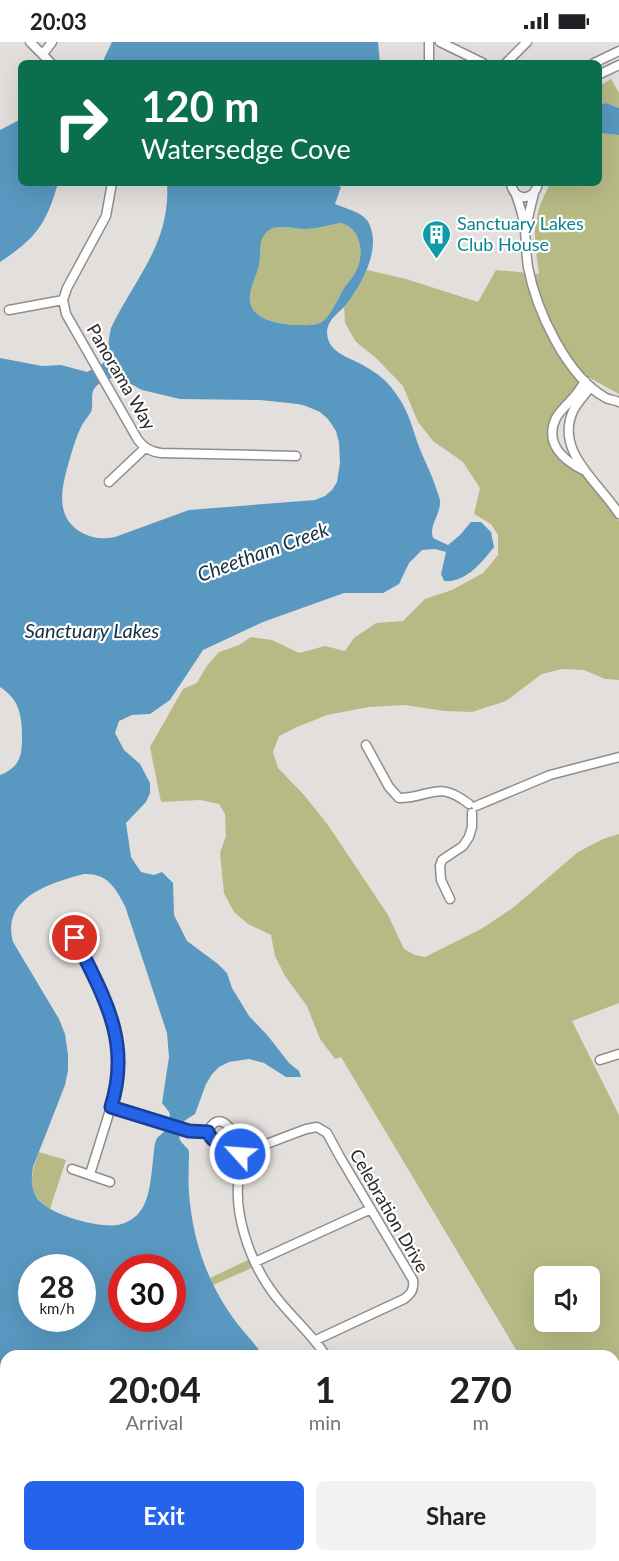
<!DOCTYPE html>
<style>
body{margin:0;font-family:Lato,sans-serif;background:#f2f2f2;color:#202124;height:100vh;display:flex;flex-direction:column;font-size:22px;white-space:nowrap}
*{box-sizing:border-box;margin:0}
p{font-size:20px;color:#757577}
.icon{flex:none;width:33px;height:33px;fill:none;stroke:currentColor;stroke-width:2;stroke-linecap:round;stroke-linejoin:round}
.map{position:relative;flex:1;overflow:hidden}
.details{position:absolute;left:0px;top:1308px;width:620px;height:212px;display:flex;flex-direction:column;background:#fff;border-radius:18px 18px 0 0;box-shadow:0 6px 24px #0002}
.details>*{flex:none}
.hud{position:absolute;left:18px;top:18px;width:584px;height:126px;border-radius:9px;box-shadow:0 6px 24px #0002;background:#0b6e4f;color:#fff;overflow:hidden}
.buttons{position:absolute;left:534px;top:1224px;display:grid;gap:12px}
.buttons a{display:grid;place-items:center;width:66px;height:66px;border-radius:9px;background:#fff;box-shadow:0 6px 24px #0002;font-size:30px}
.speed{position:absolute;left:18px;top:1212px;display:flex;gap:12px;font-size:30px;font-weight:700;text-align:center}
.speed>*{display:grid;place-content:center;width:78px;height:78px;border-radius:50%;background:#fff;box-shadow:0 6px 24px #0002;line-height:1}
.speed small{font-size:15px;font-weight:400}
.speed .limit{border:9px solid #d22;background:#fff;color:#111}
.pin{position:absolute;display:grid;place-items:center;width:51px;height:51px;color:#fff;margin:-26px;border:3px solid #fff;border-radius:50%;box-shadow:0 2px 6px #0007}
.me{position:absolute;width:66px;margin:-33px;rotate:296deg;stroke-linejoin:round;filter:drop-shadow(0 0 4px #0008)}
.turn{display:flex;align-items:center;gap:21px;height:126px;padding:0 24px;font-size:27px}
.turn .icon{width:78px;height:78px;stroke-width:2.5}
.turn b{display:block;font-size:42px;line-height:51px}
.eta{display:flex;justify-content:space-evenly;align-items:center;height:102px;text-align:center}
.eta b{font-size:36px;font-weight:700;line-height:42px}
.button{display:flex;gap:12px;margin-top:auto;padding:12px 24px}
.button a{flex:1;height:69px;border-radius:9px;background:#2563eb;color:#fff;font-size:24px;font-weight:700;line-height:69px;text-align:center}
.button a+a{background:#f2f2f2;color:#202124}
.status{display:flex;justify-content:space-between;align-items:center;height:42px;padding:0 30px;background:#fff;direction:ltr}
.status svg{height:16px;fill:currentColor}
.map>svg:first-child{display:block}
</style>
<div class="status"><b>20:03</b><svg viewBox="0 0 49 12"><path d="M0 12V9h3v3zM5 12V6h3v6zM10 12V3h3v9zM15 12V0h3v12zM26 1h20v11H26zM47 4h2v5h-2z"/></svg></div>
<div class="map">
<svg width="619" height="1519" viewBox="0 0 619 1519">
<rect width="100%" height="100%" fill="#e3dfdc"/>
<path fill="#b7ba85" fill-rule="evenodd" d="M611,37L619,51V66L606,61L599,63V44Z
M599,91L619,93V352L588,335L576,346L552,378L559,415L589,438L608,461L619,479V638L605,637L584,628L562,627L542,632L506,659L472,670L445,669L404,663L369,665L327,673L297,685L279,694L273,710L278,726L304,753L328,783L388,873L404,907L415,913L425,915L481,887L514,865L578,810L603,797L619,792V961L572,979L619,1073V1333H614V1314H525L518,1311L341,1015L335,1017L320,997L307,964L285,934L275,914L271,893L248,882L234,870L224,851L220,811L226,794L225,772L219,762L200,758L161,760L150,705L183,647L197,641L206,625L219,610L239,603L251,595L272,598L299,611L325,604L345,609L354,596L376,581L403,579L425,557L452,548L483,531L498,513V493L491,482L474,472L480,446L463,420L433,399L418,380L403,344L376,316L356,300L345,281L344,265L356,249L367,228L406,237L478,260L496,228L539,232L535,202V183L540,163L550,141H598ZM544,1234H590V1280H544Z
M340,181C361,185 365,212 356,229C353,236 347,241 343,248C338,257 329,277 320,281C313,284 304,283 297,283C279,282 247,278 250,253C251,243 257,233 259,223C262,211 257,196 268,189C279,181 296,188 308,187C319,186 329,183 340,181Z
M39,1110L66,1118L50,1167C26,1152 30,1133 39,1110Z
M250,1217L254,1225L213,1243L210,1236Z"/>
<path fill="#5998c0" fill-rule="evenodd" d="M112,0H378L380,21H102Z
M606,61L619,66V93L599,91V63Z
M21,77V141H58C46,183 36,196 0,220V88Z
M167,141H330L332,144L335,143L341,145L335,162C344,166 361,170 367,178C384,204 361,245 344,265C336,273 327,279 327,291C328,312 352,316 366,325C377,331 387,339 394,349C408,367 411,382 418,402C424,418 432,432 437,449C438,452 441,458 440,462C439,474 429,484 433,496L448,503L460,493L471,480H481L491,490L494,505C482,520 466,541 444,539L441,532L446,510L435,507L422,508L409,521L399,542L383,551H344L263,580L203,608L170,658L150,672L132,673L119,679L115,691L124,708L140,722L150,741V751L146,760L126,781L131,815L141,830L154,833L162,830L173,841L174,873L187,899L218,922L227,931L232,946L249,974L268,994L289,1021L299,1029L301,1035H286L264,1021L249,1017L229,1020L219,1025L212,1032L206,1042L195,1072L184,1079C182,1085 178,1093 180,1098C182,1102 187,1105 189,1109C189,1123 188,1137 189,1151C192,1193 205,1235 229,1270C239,1286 253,1298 263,1314H6V1381L0,1378V733C20,725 22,714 22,695C22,673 19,657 0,645V316L42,324L61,323L87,330L102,322L108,316L109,296L111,286C135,236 171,201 167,141ZM340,181C361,185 365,212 356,229C353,236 347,241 343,248C338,257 329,277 320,281C313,284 304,283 297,283C279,282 247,278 250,253C251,243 257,233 259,223C262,211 257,197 268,189C279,181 296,188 308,187C319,186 329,183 340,181ZM118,335L142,348L180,357L260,358L298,362L306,364L320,370L328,377L336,389L339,401L340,421L337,440L332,448L325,454L315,458L189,468L115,495C102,498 90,496 79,489C53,472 63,441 70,416C73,406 76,395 81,385C83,380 88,375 91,370C94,363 90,354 94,347C98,340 111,335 118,335ZM84,832C107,831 115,845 125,864L167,991L169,1015L162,1061L169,1070L170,1073L166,1088L157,1096L155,1101C152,1119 152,1154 141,1168C136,1176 127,1181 118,1183C98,1186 49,1173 37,1156C31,1146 31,1136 33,1125L65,1043L68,1028V1013L65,992L59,977L13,900C1,856 49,841 84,832ZM32,1226H82V1276H32ZM122,1226H172V1276H122Z
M173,1514H277V1519H171Z"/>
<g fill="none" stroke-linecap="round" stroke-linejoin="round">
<defs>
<path id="minor" d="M30,0L51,21
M440,0L483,21
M43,12L52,0
M429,21V0
M506,21L527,0
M594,21L619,9
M598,33L619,23
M112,141L106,174L67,246L63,258L66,272L138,398C144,406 151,410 161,411L296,414
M511,141C513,160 535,160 538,141
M516,153C520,164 524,176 525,188C526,200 526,212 528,225C536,267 566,334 606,356C610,358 615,358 619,360
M526,184L534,151
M9,268L63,258
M591,345C585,352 579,359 574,367C553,409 599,440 619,472
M583,428C563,418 544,401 556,376C560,369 566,364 571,358C577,352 581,346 585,339
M109,440L145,406
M366,703L389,745L399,756C431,756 437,737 469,762
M476,764L550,733L619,715
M450,857L441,838L440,824L442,818L463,804L469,795L472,785V771
M59,895L75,896L80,884
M75,896L108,965L114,985L118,1006V1030L116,1049L90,1132
M600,1018L619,1012
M111,1065L189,1089L208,1090
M208,1090C216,1071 229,1080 234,1095L230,1102L227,1104
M208,1090L212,1098L229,1105
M234,1095C236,1101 239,1107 240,1113C242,1123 238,1134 238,1145C237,1160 240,1177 244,1191C251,1216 264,1241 281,1261C296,1279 313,1294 326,1314
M240,1112L306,1087L317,1085L327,1091L340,1115L413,1238C414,1247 412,1251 404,1257L316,1298
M72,1127L110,1140
M255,1220L371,1167
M105,1514L111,1515
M462,1514L463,1519"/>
<path id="tertiary" d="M614,1493L619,1491
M614,1504L619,1502
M471,1519L477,1516L488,1519
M509,1519L531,1517L545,1514
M568,1519L586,1514"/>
</defs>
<use href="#minor" stroke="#918d8a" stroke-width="11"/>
<use href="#tertiary" stroke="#918d8a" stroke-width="14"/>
<use href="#minor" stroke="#fff" stroke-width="8"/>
<use href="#tertiary" stroke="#fff" stroke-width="10"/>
</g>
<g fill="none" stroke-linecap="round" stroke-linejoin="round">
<defs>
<path id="route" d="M75,896C103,954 132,998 111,1065L189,1089L208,1090C212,1100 218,1100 227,1104C231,1106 236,1109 240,1112"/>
</defs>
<use href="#route" stroke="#184099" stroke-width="15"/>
<use href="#route" stroke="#2563eb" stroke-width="10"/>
</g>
<defs>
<symbol id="building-pin" viewBox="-11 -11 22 30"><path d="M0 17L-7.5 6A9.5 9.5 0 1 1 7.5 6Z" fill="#0f9aa8" stroke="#fff"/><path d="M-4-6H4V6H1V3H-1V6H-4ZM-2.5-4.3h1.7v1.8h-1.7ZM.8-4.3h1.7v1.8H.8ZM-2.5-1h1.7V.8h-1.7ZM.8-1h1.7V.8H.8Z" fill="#fff"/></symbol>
</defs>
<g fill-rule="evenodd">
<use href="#building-pin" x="420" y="176" width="33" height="45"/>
</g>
<g text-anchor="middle" stroke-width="4.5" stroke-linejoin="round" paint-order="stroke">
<g font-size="18" fill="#0d838f" stroke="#fff" text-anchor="start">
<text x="457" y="188">Sanctuary Lakes<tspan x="457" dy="21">Club House</tspan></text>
</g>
<g font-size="18" fill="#2b2928" stroke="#fff">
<text transform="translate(121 335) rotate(60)" y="6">Panorama Way</text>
<text transform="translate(389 1169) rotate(60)" y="6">Celebration Drive</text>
</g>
<g font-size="20" font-style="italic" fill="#133041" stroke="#fff">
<text transform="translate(263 510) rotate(-20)" y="7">Cheetham Creek</text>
<text x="92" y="596">Sanctuary Lakes</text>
</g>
</g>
</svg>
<div class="buttons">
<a><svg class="icon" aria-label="sound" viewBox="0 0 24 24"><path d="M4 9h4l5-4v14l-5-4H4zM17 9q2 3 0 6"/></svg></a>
</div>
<div class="speed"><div>28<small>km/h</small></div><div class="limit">30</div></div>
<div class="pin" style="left:75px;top:896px;background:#d93025"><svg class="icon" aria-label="arrive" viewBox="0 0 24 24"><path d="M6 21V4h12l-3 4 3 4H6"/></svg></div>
<svg class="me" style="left:240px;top:1112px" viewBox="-20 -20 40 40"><circle r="17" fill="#2563eb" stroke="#fff" stroke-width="3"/><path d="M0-11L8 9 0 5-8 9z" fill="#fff"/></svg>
<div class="hud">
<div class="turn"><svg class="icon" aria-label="right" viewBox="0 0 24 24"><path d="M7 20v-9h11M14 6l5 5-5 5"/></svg><div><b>120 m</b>Watersedge Cove</div></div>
</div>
<section class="details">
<div class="eta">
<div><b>20:04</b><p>Arrival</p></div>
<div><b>1</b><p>min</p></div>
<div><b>270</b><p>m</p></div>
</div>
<div class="button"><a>Exit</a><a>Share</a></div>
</section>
</div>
